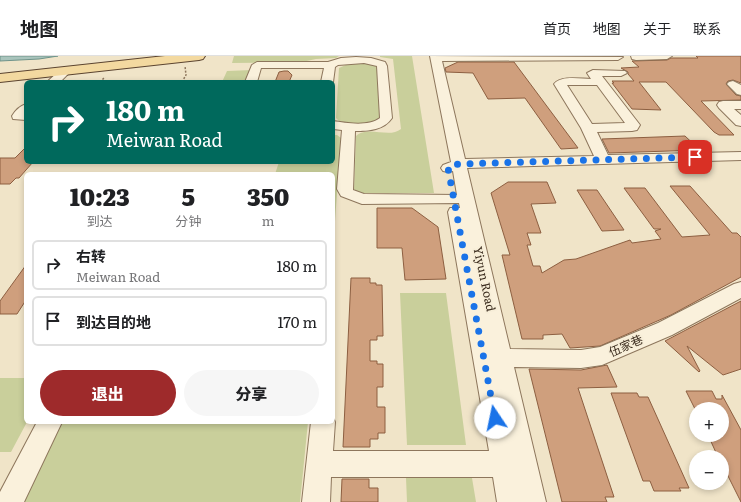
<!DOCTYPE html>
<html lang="zh">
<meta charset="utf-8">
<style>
body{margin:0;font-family:Literata,"Noto Sans SC",serif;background:#f6f6f6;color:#202124;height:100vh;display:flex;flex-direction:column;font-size:15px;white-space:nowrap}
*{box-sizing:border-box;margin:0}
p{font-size:13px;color:#757577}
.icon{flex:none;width:22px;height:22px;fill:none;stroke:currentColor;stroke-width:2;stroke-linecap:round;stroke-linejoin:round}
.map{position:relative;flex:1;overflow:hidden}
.panel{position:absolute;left:24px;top:116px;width:311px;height:252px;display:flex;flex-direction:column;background:#fff;border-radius:6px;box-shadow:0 2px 6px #0003}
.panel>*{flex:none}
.top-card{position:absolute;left:24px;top:24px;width:311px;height:84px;border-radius:6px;box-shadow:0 2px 6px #0003;background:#00695c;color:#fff;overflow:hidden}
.tools{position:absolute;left:689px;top:346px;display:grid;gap:8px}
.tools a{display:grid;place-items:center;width:40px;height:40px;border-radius:50%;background:#fff;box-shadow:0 2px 6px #0003;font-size:20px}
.pin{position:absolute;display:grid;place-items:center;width:34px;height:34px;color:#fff;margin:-17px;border-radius:8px;box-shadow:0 2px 6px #0006}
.me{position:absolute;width:44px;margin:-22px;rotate:349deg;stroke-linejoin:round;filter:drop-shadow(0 0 3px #0008)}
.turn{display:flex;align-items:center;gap:14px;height:84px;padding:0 16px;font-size:18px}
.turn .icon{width:52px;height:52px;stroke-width:2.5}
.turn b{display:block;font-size:28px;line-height:34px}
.eta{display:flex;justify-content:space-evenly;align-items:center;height:68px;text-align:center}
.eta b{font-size:24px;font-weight:800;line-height:28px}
.cta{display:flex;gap:8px;margin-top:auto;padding:8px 16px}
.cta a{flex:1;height:46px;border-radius:24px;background:#9e2a2b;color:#fff;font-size:16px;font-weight:800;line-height:46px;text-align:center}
.cta a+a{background:#f6f6f6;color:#202124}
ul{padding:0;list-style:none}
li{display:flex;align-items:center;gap:12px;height:50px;margin:0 8px 6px;padding:0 8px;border:2px solid #e0e0e0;border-radius:6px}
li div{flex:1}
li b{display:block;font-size:15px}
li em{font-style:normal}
header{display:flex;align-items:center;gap:24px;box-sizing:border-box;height:56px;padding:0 20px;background:#fff;border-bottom:1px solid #e0e0e0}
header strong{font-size:19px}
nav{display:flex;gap:22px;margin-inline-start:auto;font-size:14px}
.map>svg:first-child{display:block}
</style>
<header>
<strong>地图</strong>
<nav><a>首页</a><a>地图</a><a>关于</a><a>联系</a></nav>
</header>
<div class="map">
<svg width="741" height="446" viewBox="0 0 741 446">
<rect width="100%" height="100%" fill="#f0e4c8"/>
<path fill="#c9cf9b" d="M234,0H339L336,2L316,3L302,6L232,7Z
M380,0H412L434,137H359L354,133L356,80C368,69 389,83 401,73L393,3L380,1Z
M370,7L377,9L381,63L373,68H346L341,67L336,62L339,12L348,8Z
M252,14L247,26H222L227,15Z
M333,79H337L341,82L335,165H333V118H275L279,106H333Z
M400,237H446L466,389H407Z
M0,322H26L27,366L11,396H0Z
M62,366H308L300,446H23Z
M406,422H472L476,446H407Z"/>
<path fill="#a9c4bc" stroke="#6f938a" d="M0,0H58L39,3L0,5Z"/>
<path fill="#cf9f7d" stroke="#8d5f41" d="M696,0H741V27L733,24L728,25L726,28L736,39L741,40V44L701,45L734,79H719L714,76L666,26H639L661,54L632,53L612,27H614L612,25H634L628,18V16L621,12L639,11L632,5L667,4L671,2H698Z
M458,6H514L578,92L561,93L525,42L488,43L473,17L446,16L445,12Z
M284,15H288L292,19L289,26H275L279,16Z
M685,80L700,94L609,97L602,83Z
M26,91V106H33L19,122H16L10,128H0V102H15Z
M508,126H547L556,147L531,148L541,177H527L531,189H527L533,210H540L542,217L564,204L576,203L630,184L632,187L661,183L655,175L661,173H654L624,132H645L682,181L710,179L670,130H690L732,177H737L741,181V221L671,259L600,290L570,292L562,278L543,279V283H522L502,199H510L491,137Z
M577,134H597L624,174L602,175Z
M377,152H412L438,171L446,223L405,224L402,192H377Z
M26,209V244L17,258H0V245Z
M351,222H370V227H376V229H382L383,280H377V284H370V305H377V308H383V331H377V351H385V377H378V383H370V391H343Z
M741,245V313L723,319L687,290L700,315L699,316L665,285Z
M607,309L617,331L578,332L614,441H605L607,446H562L529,313L581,314Z
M686,335H712L716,343H722V339L741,374V446L722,408V401H718L708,379H722V353H695Z
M611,337H637L639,341H648L689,432H679L681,435H654L650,425H643Z
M342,423H369V432H378V446H341Z"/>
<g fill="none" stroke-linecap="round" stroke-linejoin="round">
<defs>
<path id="minor" d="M430,0L623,1L618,4L442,5L465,103L594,100L581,72L554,28C561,19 581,23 591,23L587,17L593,14L625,15L627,17L621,20H602L640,69L637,74L632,75L597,76L608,99L741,96V104L467,112L510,293L581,294L600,291L658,267L734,228L741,226V242L672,279L602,309L581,312L514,311L546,446H497L493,421H331L330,446H302L311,366H333V361L335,366L333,395H489L448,156L450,152H460L459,147L362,148L341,140L337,133L342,74L333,73V65C346,67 368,71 380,62L377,10L364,7L338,9L335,11L333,26H321L324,12H261L257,26H245L252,9L257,6H328L341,2L356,1L371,2L385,6L387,10L392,62C384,74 369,75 355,75L353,134L364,138L457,139L453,115L448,116L443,115L441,112L443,109L451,106ZM567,29H597L625,67L592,68Z
M631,0H672L667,3L636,4L632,3Z
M64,13L70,16L60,26H47L60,14Z
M733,25L741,29V39L737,38L727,28L729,26Z
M723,45H741V53H734L741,59V70L736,69L719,52L717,49L719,46Z
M26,48V64L13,63L12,60C15,55 20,50 26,48Z
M37,366H62L24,446H0V436Z"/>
<path id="major" d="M165,0H205L203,3L199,4L0,26V18Z"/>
</defs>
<use href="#minor" stroke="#8d765c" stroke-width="2"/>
<use href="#major" stroke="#5b4430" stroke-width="2"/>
<path stroke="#8d765c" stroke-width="1.5" stroke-dasharray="2 1.5" stroke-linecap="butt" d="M100,26L105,21
M182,26L186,19L185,10"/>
<use href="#minor" fill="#faf1dc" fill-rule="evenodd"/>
<use href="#major" fill="#f3d9a0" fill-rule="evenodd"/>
</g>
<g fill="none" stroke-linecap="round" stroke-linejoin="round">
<path stroke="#1a73e8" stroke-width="7" stroke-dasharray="0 12.6" d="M495,362L448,112L458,108L695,101"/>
</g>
<g text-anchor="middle" stroke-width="3.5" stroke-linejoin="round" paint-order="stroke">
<g font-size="12" fill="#3d2e20" stroke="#f7eed8">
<text transform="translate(484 223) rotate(78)" y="4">Yiyun Road</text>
<text transform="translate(626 290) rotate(-24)" y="4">伍家巷</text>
</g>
</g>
</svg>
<div class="tools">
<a>+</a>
<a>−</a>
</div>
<div class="pin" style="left:695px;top:101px;background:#d93025"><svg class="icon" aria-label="arrive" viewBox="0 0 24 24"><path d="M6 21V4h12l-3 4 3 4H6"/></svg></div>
<svg class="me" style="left:495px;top:362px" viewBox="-20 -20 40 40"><circle r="19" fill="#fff"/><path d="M0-13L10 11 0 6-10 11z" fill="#1a73e8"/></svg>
<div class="top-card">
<div class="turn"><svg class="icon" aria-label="right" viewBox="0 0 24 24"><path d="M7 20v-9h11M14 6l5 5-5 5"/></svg><div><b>180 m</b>Meiwan Road</div></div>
</div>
<section class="panel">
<div class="eta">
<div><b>10:23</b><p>到达</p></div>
<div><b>5</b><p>分钟</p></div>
<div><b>350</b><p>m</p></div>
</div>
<ul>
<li><svg class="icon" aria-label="right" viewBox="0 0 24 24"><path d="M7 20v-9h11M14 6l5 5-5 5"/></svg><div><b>右转</b><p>Meiwan Road</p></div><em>180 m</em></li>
<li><svg class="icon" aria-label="arrive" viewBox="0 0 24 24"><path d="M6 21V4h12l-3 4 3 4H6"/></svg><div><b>到达目的地</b></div><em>170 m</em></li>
</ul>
<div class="cta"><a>退出</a><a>分享</a></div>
</section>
</div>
